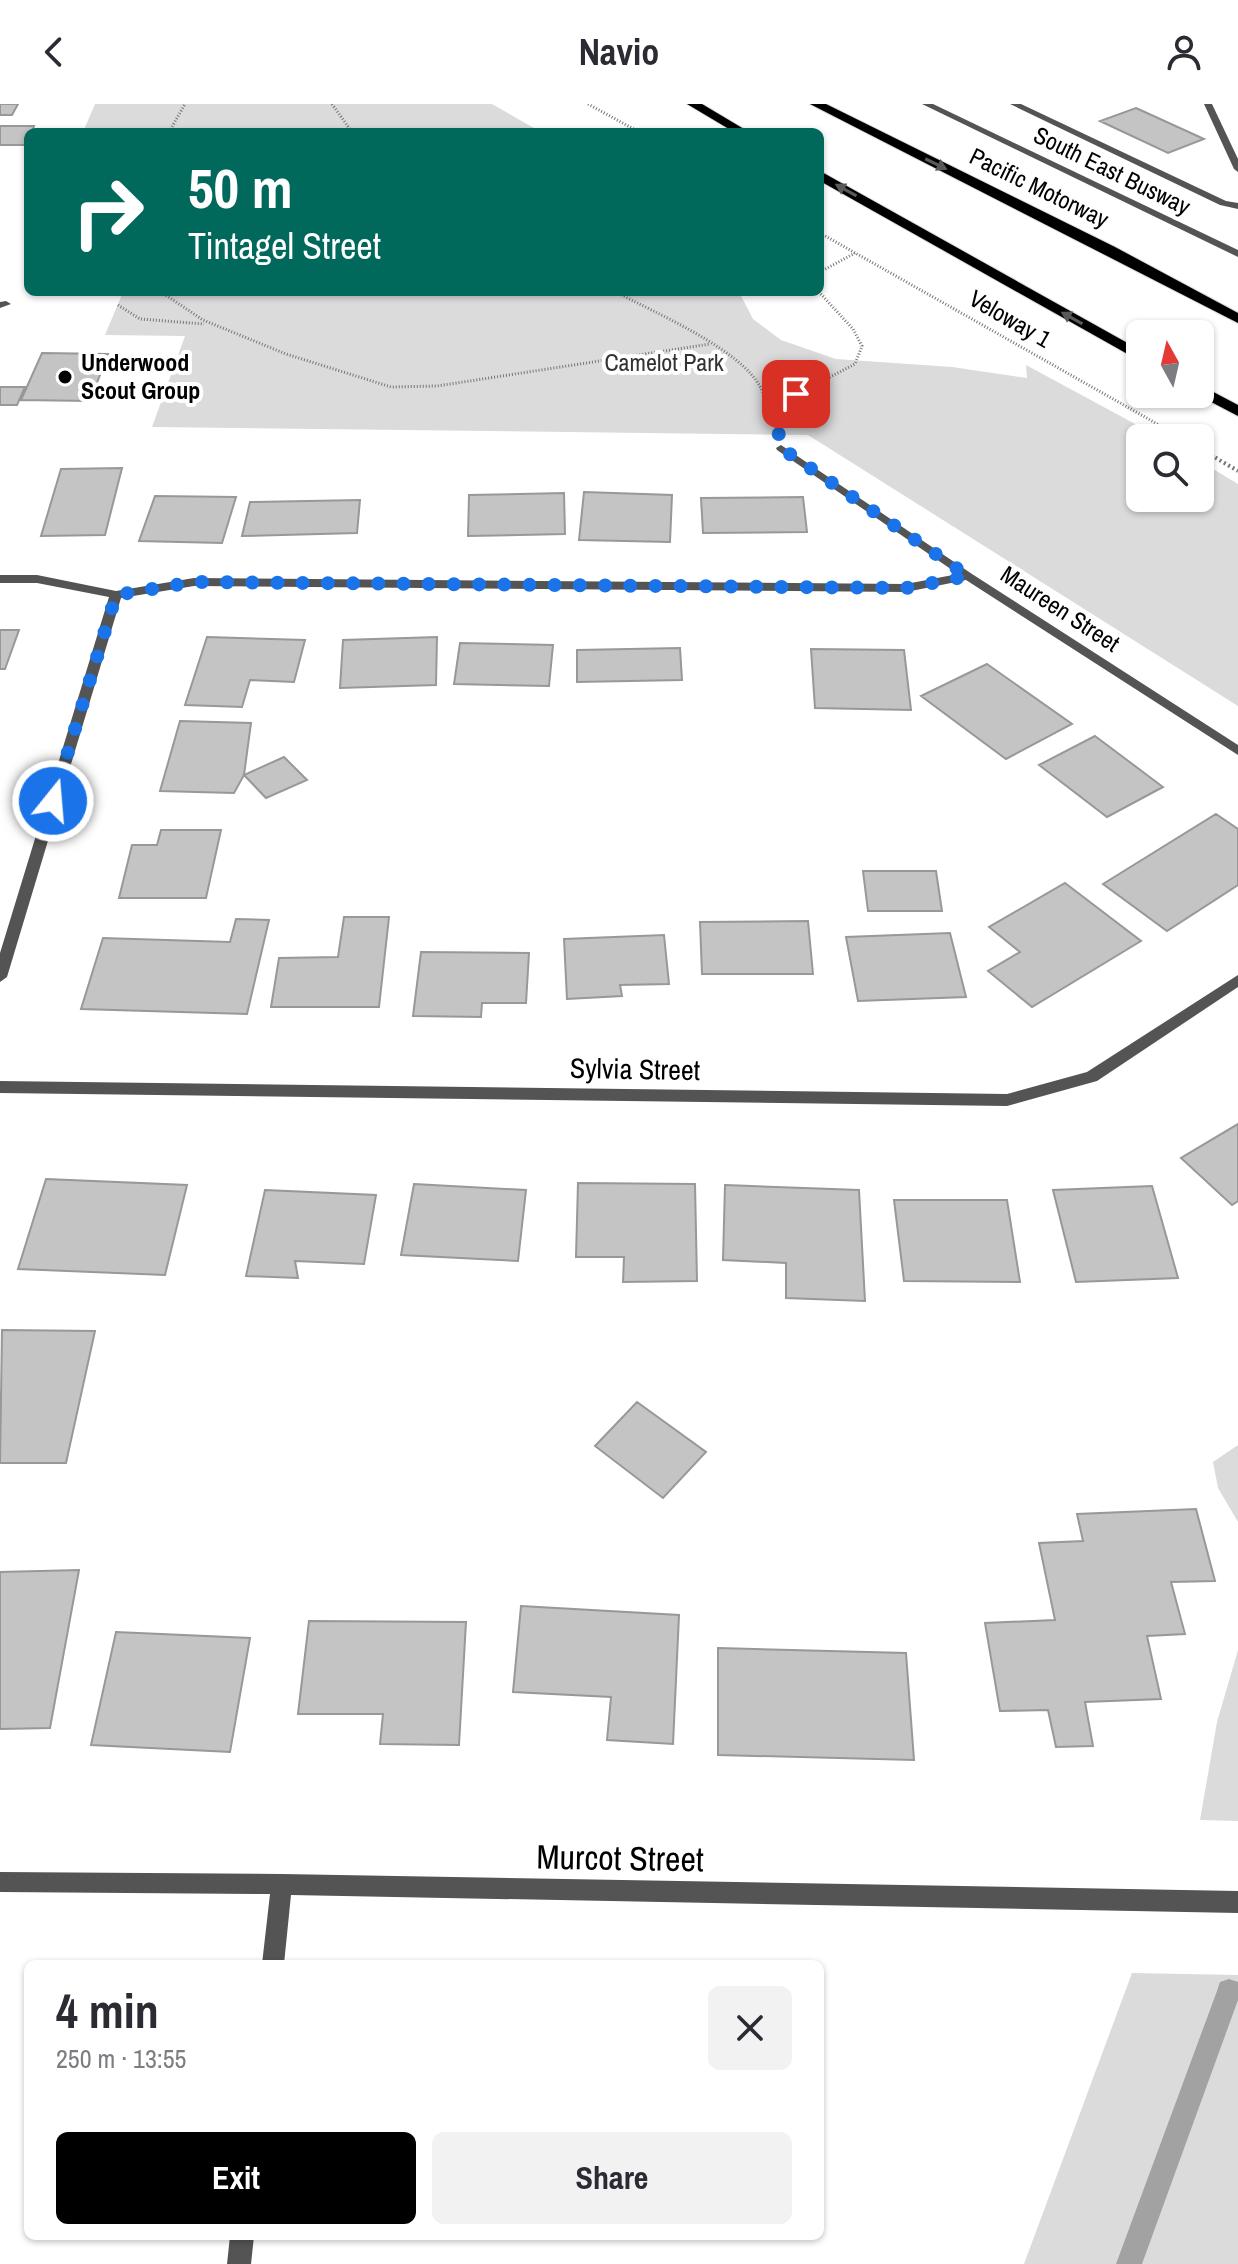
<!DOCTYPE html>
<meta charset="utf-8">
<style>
body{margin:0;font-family:"Archivo Narrow",sans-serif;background:#f2f2f3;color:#2b2b33;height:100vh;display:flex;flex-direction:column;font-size:30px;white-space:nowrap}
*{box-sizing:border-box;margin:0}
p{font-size:26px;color:#7c7c81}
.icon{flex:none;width:44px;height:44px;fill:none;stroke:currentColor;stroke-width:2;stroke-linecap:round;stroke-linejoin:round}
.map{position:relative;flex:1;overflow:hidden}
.panel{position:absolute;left:24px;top:1856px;width:800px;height:280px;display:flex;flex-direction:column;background:#fff;border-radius:12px;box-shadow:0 2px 6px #0004}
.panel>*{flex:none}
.top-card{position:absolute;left:24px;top:24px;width:800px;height:168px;border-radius:12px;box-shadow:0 2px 6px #0004;background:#00695c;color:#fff;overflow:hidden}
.needle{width:52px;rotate:352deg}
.fabs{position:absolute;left:1126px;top:216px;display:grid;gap:16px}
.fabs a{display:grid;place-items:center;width:88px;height:88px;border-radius:12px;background:#fff;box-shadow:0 2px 6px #0004;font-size:40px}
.pin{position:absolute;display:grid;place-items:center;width:68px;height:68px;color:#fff;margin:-34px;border-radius:16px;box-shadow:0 4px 12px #0006}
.me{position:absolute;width:88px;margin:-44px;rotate:17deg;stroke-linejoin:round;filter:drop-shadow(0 0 6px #0008)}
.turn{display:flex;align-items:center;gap:28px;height:168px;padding:0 32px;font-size:36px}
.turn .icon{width:104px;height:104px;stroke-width:2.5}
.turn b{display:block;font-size:56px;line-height:68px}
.round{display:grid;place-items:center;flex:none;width:84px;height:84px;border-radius:12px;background:#f2f2f3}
.head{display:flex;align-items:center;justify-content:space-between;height:136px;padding:0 32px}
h1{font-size:48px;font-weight:700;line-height:60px}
.primary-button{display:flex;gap:16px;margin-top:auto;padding:16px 32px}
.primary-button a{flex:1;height:92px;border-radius:12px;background:#000;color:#fff;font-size:32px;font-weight:700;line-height:92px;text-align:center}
.primary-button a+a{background:#f2f2f3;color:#2b2b33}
header{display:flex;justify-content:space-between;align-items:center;height:104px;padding:0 32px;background:#fff;font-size:36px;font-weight:700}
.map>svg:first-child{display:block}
</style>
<header><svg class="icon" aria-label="back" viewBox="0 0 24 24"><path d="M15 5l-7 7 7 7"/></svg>Navio<svg class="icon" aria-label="person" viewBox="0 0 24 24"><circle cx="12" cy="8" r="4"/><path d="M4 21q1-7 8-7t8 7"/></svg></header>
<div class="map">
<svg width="1238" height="2160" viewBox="0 0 1238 2160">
<rect width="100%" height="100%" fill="#fff"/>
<path fill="#dbdbdb" d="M95,0H492L541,28H83Z
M123,188H739L753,215L781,236L836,255L952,263L1027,274L1026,261L1161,334H1140V394H1200V357L1238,380V602L808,331L152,323L185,232L105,231Z
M1238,1341V1418L1218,1384L1213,1358Z
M1238,1546V1717L1200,1716L1217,1618Z
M1132,1869L1238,1871V2160H1024Z"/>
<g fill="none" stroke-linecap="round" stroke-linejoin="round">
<path fill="#a2a2a2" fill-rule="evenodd" d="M1229,1875L1238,1878V1896L1142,2160H1116L1217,1887L1220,1878Z"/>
</g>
<path fill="#c4c4c4" stroke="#989898" stroke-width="2" d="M0,0H18L12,11H0Z
M1136,4L1204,35L1168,49L1100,17Z
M0,22H34L32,28H28L27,41H0Z
M42,249L108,250L90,297L21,296Z
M0,283H25L17,301H0Z
M122,364L105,431L41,432L61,365Z
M584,388L672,391L670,438L579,436Z
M564,389L565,430L468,432L469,391Z
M155,392L236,393L222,439L139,437Z
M803,393L807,428L703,429L701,394Z
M360,396L357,429L242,432L250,398Z
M0,526H19L5,565H0Z
M207,533L305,536L294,578L250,576L242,603L185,601Z
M437,533L436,581L340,584L343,536Z
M460,539L553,541L549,582L454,580Z
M680,544L682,576L577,578V546Z
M811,545L904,546L911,606L815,604Z
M987,560L1072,620L1006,655L921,592Z
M180,617L251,619L244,671L234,689L160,687Z
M1095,632L1163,683L1107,713L1039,661Z
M284,653L307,676L266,694L244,671Z
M1216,710L1238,725V781L1167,827L1103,780Z
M161,726H221L206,794H119L132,741H157Z
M863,767H936L942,807H868Z
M1065,779L1141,837L1032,903L988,867L1020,848L989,823Z
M344,813H389L379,903H271L279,854L338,853Z
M236,815L269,816L247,910L81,905L103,834L230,838Z
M808,817L813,870H702L700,818Z
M950,829L966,893L858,897L846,833Z
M664,831L669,880L620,881L622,892L567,895L564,835Z
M421,848L529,849L526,899H482L481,913L413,912Z
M1238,1020V1097L1232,1101L1181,1054Z
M46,1075L187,1081L165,1171L18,1165Z
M578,1079L695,1080L697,1177L623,1178L624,1153H576Z
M414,1080L526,1086L518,1157L401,1151Z
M725,1081L859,1086L865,1197L786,1194V1159L723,1156Z
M1152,1082L1178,1174L1076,1178L1053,1086Z
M265,1086L376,1091L364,1160L295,1157L298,1174L246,1172Z
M894,1096H1007L1020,1178L904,1177Z
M2,1226L95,1227L66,1359H0Z
M637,1298L706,1348L663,1394L595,1342Z
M1196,1405L1215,1477L1171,1478L1185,1530L1147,1532L1161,1595L1085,1598L1093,1642L1056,1643L1048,1606L1000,1607L985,1519L1055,1516L1039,1439L1083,1437L1077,1410Z
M79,1466L50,1624L0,1625V1468Z
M521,1502L679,1511L673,1640L607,1636L611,1593L513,1588Z
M309,1517L466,1518L459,1641L380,1640L383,1610H298Z
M116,1528L250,1534L230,1648L91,1641Z
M718,1544L906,1549L914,1656L718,1651Z"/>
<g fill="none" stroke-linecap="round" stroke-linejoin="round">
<defs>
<path id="motorway" d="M687,0H702L749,28H734Z
M810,0H826L1115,143L1238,209V219Z
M820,67L1140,246V257L820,77Z
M1200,281L1238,301V312L1196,290H1200Z"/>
</defs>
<use href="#motorway" stroke="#dbdbdb" stroke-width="2"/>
<path stroke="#767676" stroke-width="3" stroke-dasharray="1 2" stroke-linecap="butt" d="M332,0L352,28
M588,0L639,28
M169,28L185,0
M820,129L1182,334
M820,168L855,149
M161,188L203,216L286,250L391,283L437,282L710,240
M616,188C655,209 741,245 761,284C766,293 764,305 765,315
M118,201L140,215L204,220
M776,315L799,289L855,260L862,242L853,225L819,188
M1200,345L1214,353"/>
<path stroke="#767676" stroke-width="4" stroke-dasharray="2 3" stroke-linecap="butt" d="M1211,351L1238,367"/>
<path fill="#545454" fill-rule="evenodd" d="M922,0H933L1238,146V153Z
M1010,0H1021L1226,97L1238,99V105L1220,101Z
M1204,0H1212L1238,55V68L1234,65Z"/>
<path fill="#545454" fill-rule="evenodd" d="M0,198L6,197L11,200L0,204Z
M781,341L972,470L1238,641V651L966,476L906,488L194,482L121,494L7,873L0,878V849L109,493L37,479H0V471H37L116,487L194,474L906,480L958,470L777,346L776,344Z
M1238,871V883L1097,977L1007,1002L0,989V977L1007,990L1087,968Z
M0,1768L282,1770L1238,1787V1809L291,1791L284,1860H262L270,1790L0,1788Z
M230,2132H254L251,2160H227Z"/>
<use href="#motorway" fill="#000" fill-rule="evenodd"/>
</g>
<defs><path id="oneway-solid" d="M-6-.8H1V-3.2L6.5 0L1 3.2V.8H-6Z" transform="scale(2)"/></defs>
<g fill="#595959">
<use href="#oneway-solid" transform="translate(936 60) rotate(26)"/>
<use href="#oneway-solid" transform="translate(846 86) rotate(-151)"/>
<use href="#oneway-solid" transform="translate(1072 214) rotate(-151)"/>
</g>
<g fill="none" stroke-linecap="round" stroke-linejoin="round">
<path stroke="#1a73e8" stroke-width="14" stroke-dasharray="0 25.2" d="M53,697L116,491L194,478L906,484L968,472L781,344L776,313L796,290"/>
</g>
<circle fill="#000" stroke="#fff" stroke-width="3" cx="65" cy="273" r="8"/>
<g text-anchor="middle" stroke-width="8" stroke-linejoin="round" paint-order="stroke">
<g font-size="24" fill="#000" stroke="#fff">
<text transform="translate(1112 67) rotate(26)" y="8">South East Busway</text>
<text transform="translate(1039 84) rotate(26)" y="8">Pacific Motorway</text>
<text transform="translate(1010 215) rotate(30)" y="8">Veloway 1</text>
<text transform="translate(1060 505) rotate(33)" y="8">Maureen Street</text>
</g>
<g font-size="24" font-weight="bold" fill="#000" stroke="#fff" text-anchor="start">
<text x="81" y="267">Underwood<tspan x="81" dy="28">Scout Group</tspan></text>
</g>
<g font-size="24" fill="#323232" stroke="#fff">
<text x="664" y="267">Camelot Park</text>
</g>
<g font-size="28" fill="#000" stroke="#fff">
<text transform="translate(635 965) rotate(1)" y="10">Sylvia Street</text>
</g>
<g font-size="34" fill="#000" stroke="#fff">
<text transform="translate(620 1754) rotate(1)" y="12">Murcot Street</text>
</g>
</g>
</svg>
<div class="fabs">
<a><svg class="needle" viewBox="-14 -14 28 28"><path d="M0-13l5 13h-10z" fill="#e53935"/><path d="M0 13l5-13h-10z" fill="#7c7c81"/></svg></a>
<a><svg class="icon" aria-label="search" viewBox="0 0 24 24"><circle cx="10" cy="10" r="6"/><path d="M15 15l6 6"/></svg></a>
</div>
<div class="pin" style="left:796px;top:290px;background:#d93025"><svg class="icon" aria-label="arrive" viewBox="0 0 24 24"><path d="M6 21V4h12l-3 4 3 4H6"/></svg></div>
<svg class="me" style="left:53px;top:697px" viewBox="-20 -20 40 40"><circle r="17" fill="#1a73e8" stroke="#fff" stroke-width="3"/><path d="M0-11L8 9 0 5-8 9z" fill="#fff"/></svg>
<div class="top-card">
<div class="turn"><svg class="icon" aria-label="right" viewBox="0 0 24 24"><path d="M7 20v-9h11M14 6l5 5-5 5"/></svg><div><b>50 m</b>Tintagel Street</div></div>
</div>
<section class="panel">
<div class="head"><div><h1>4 min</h1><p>250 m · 13:55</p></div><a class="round"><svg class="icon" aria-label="close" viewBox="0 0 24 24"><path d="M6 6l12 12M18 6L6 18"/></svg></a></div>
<div class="primary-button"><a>Exit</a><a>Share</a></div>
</section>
</div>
